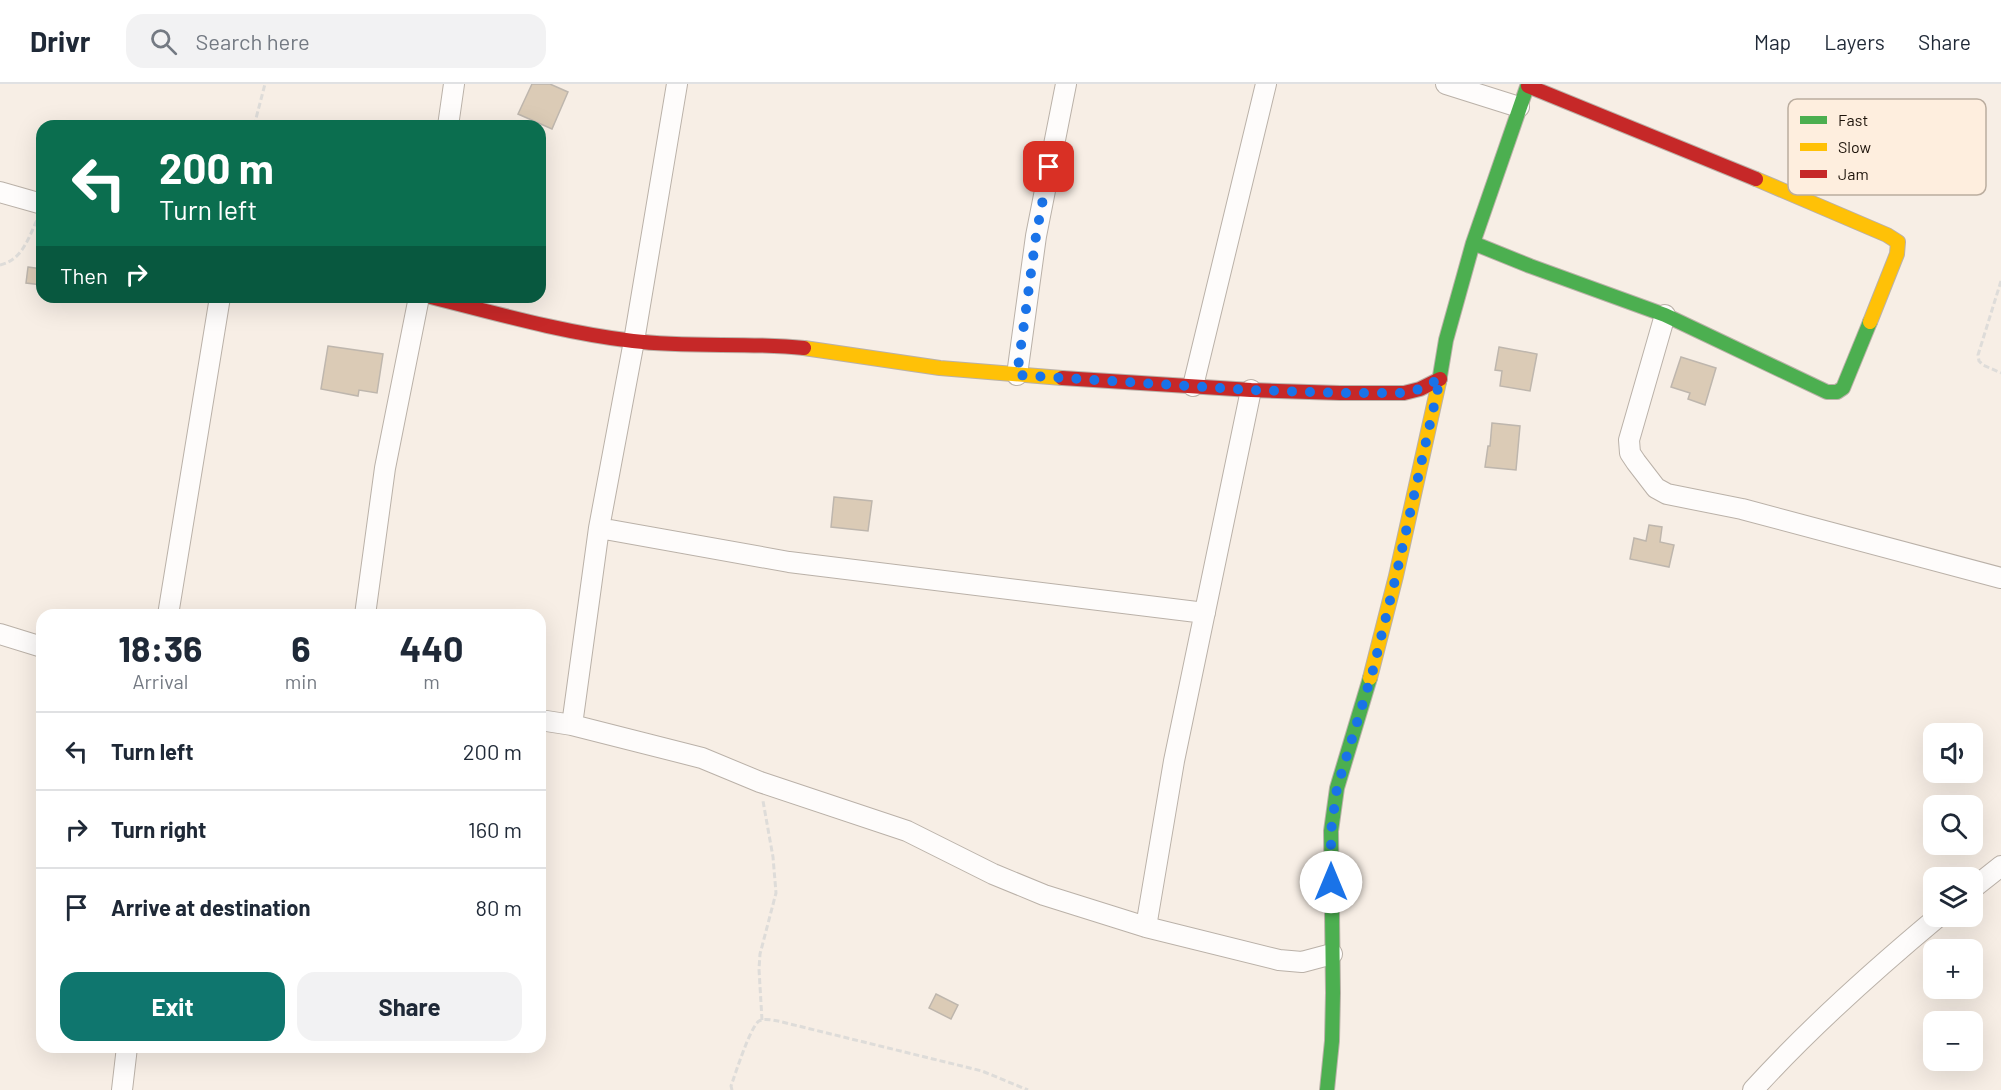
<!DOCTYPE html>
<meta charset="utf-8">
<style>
body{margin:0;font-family:Barlow,sans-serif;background:#f2f2f3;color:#1f2937;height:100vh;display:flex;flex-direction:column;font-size:22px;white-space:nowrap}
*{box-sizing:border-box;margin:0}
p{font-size:20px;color:#747a83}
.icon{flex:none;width:33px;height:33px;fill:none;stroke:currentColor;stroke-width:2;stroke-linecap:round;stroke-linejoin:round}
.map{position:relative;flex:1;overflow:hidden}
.details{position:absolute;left:36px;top:525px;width:510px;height:444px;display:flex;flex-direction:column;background:#fff;border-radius:18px;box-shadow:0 6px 24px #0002}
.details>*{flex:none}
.banner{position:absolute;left:36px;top:36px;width:510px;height:183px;border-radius:18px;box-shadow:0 6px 24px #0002;background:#0b6e4f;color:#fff;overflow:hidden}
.tools{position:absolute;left:1923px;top:639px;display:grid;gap:12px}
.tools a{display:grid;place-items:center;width:60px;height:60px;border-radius:12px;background:#fff;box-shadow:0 6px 24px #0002;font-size:30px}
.pin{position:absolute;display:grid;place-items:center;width:51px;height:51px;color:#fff;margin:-26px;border-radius:12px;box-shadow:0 3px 9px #0006}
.me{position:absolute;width:66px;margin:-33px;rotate:0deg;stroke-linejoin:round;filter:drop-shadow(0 0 4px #0008)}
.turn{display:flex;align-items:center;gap:21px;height:126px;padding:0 24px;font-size:27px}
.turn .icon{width:78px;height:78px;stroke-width:2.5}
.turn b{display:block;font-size:42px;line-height:51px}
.then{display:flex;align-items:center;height:57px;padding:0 24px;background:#0003;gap:12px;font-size:22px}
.eta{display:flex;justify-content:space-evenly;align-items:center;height:102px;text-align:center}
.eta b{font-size:36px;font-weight:700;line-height:42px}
.primary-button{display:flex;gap:12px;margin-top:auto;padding:12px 24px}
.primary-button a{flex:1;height:69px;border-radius:18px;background:#0f766e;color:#fff;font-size:24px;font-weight:700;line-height:69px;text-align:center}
.primary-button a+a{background:#f2f2f3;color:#1f2937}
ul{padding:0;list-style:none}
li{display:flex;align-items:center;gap:18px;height:78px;padding:0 24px;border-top:2px solid #e0e1e3}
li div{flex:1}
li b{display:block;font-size:22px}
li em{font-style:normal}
header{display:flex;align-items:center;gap:36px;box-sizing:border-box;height:84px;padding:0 30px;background:#fff;border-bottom:2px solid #e0e1e3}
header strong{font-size:28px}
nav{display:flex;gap:33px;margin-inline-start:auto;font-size:21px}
.search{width:420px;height:54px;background:#f2f2f3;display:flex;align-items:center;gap:15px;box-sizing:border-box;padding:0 21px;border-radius:18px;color:#747a83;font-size:22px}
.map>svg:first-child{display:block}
</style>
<header>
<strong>Drivr</strong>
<div class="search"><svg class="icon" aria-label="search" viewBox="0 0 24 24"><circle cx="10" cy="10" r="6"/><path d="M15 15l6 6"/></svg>Search here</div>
<nav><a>Map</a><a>Layers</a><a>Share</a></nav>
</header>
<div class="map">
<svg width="2001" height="1006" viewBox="0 0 2001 1006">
<rect width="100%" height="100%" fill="#f7eee5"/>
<path fill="#dbcbb6" stroke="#beb6ad" stroke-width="1.5" d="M532,0H550L568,8L552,45L518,30Z
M28,183L42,185V201L26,199Z
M328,262L383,270L377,309L359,306L358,312L321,305Z
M1499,263L1537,270L1530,307L1500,302L1502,287L1495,286Z
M1681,273L1716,284L1705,321L1688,315L1690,309L1671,303Z
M1492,339L1520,342L1516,386L1485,383L1488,362H1490Z
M834,413L872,417L868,447L831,443Z
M1649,441L1662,443L1660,458L1674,461L1669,483L1630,475L1634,454L1646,457Z
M936,910L958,921L951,935L929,924Z"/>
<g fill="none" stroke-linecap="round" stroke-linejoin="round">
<defs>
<path id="street" d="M1446,0L1519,23
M448,42L454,0
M0,108L42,120
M1665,231L1629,356L1630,369L1636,378L1656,404L1667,410L1742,425L2001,494
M1017,291L1036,152L1066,0
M1193,302L1266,0
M599,444L789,478L1205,529
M168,531L220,213
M365,531L385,384L419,213
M0,550L42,563
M540,636L572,641L702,674L760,698L907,747L993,790L1044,811L1146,843L1279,876L1302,878L1332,870
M572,641L599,444L634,257L677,0
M1972,805L2001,782
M1146,843L1174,677L1251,306
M122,1006L127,963
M1753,1006C1810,943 1873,887 1939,832"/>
<path id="fast" d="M1473,159L1530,182L1665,231L1827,308H1837L1843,304L1870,238
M1439,298L1446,256L1473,159L1528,0
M1327,1006L1332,957L1333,909L1331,747L1337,704L1370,594"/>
<path id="slow" d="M1756,95L1887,151L1898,158L1897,170L1870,238
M804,264L940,284L1062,294
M1370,594L1396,492L1439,298"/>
<path id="jam" d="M1528,2L1756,95
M431,213C498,230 565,249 633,257C690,264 747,258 804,264
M1062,294L1251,306L1340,309H1404L1420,305L1440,295"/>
</defs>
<use href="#street" stroke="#bab1a8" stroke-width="22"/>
<use href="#fast" stroke="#bab1a8" stroke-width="16"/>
<use href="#slow" stroke="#bab1a8" stroke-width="16"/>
<use href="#jam" stroke="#bab1a8" stroke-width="16"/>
<path stroke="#dedcd9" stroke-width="3" stroke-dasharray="6 3" stroke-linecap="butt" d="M254,42L265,0
M0,181C22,176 28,155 37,136
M2001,197L1978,271L1979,277L1983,281L2001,289
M762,936L759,885L760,870L776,809L773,773L763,717
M732,1006L731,1002C735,991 750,943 759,937C764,934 772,936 778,937L982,987L1028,1006"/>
<use href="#street" stroke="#fefcfb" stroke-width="20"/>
<use href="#fast" stroke="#4caf50" stroke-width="14"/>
<use href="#slow" stroke="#ffc107" stroke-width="14"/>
<use href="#jam" stroke="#c62828" stroke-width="14"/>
</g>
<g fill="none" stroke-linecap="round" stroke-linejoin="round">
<path stroke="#1a73e8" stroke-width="10" stroke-dasharray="0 18" d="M1049,83L1036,152L1017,291L1251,306L1340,309H1404L1420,305L1440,295L1396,492L1373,586L1337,704L1331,747V798"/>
</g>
<rect x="1788" y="15" width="198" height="96" rx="9" fill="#feeede" stroke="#bbad9f" stroke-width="1.5"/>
<rect x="1800" y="32" width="27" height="8" fill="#4caf50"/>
<rect x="1800" y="59" width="27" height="8" fill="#ffc107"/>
<rect x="1800" y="86" width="27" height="8" fill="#c62828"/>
<g font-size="16" fill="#1e140b">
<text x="1838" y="42">Fast</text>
<text x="1838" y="69">Slow</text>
<text x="1838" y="96">Jam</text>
</g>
</svg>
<div class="tools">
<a><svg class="icon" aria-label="sound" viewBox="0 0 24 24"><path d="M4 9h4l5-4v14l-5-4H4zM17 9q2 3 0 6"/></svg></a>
<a><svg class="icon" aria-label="search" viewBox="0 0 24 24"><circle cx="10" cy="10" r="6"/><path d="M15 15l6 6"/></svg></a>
<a><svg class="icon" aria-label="layers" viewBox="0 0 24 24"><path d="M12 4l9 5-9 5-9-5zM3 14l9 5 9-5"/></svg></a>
<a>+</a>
<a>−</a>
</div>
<div class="pin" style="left:1049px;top:83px;background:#d93025"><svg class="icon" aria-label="arrive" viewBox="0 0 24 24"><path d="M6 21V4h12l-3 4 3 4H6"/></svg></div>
<svg class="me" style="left:1331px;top:798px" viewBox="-20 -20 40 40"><circle r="19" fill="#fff"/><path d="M0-13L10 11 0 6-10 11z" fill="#1a73e8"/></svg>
<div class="banner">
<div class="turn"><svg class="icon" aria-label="left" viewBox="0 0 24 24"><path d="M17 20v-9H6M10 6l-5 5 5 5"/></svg><div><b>200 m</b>Turn left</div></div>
<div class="then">Then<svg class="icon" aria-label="right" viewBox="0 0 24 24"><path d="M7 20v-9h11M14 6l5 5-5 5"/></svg></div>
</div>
<section class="details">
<div class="eta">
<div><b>18:36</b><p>Arrival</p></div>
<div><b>6</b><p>min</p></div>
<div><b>440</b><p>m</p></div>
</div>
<ul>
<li><svg class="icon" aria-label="left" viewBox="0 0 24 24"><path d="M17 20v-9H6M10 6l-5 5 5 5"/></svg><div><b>Turn left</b></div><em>200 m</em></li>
<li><svg class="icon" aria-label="right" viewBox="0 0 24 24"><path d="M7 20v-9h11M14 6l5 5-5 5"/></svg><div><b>Turn right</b></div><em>160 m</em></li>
<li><svg class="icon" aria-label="arrive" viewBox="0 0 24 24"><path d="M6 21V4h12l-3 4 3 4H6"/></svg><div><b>Arrive at destination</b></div><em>80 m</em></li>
</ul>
<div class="primary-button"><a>Exit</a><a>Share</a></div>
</section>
</div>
